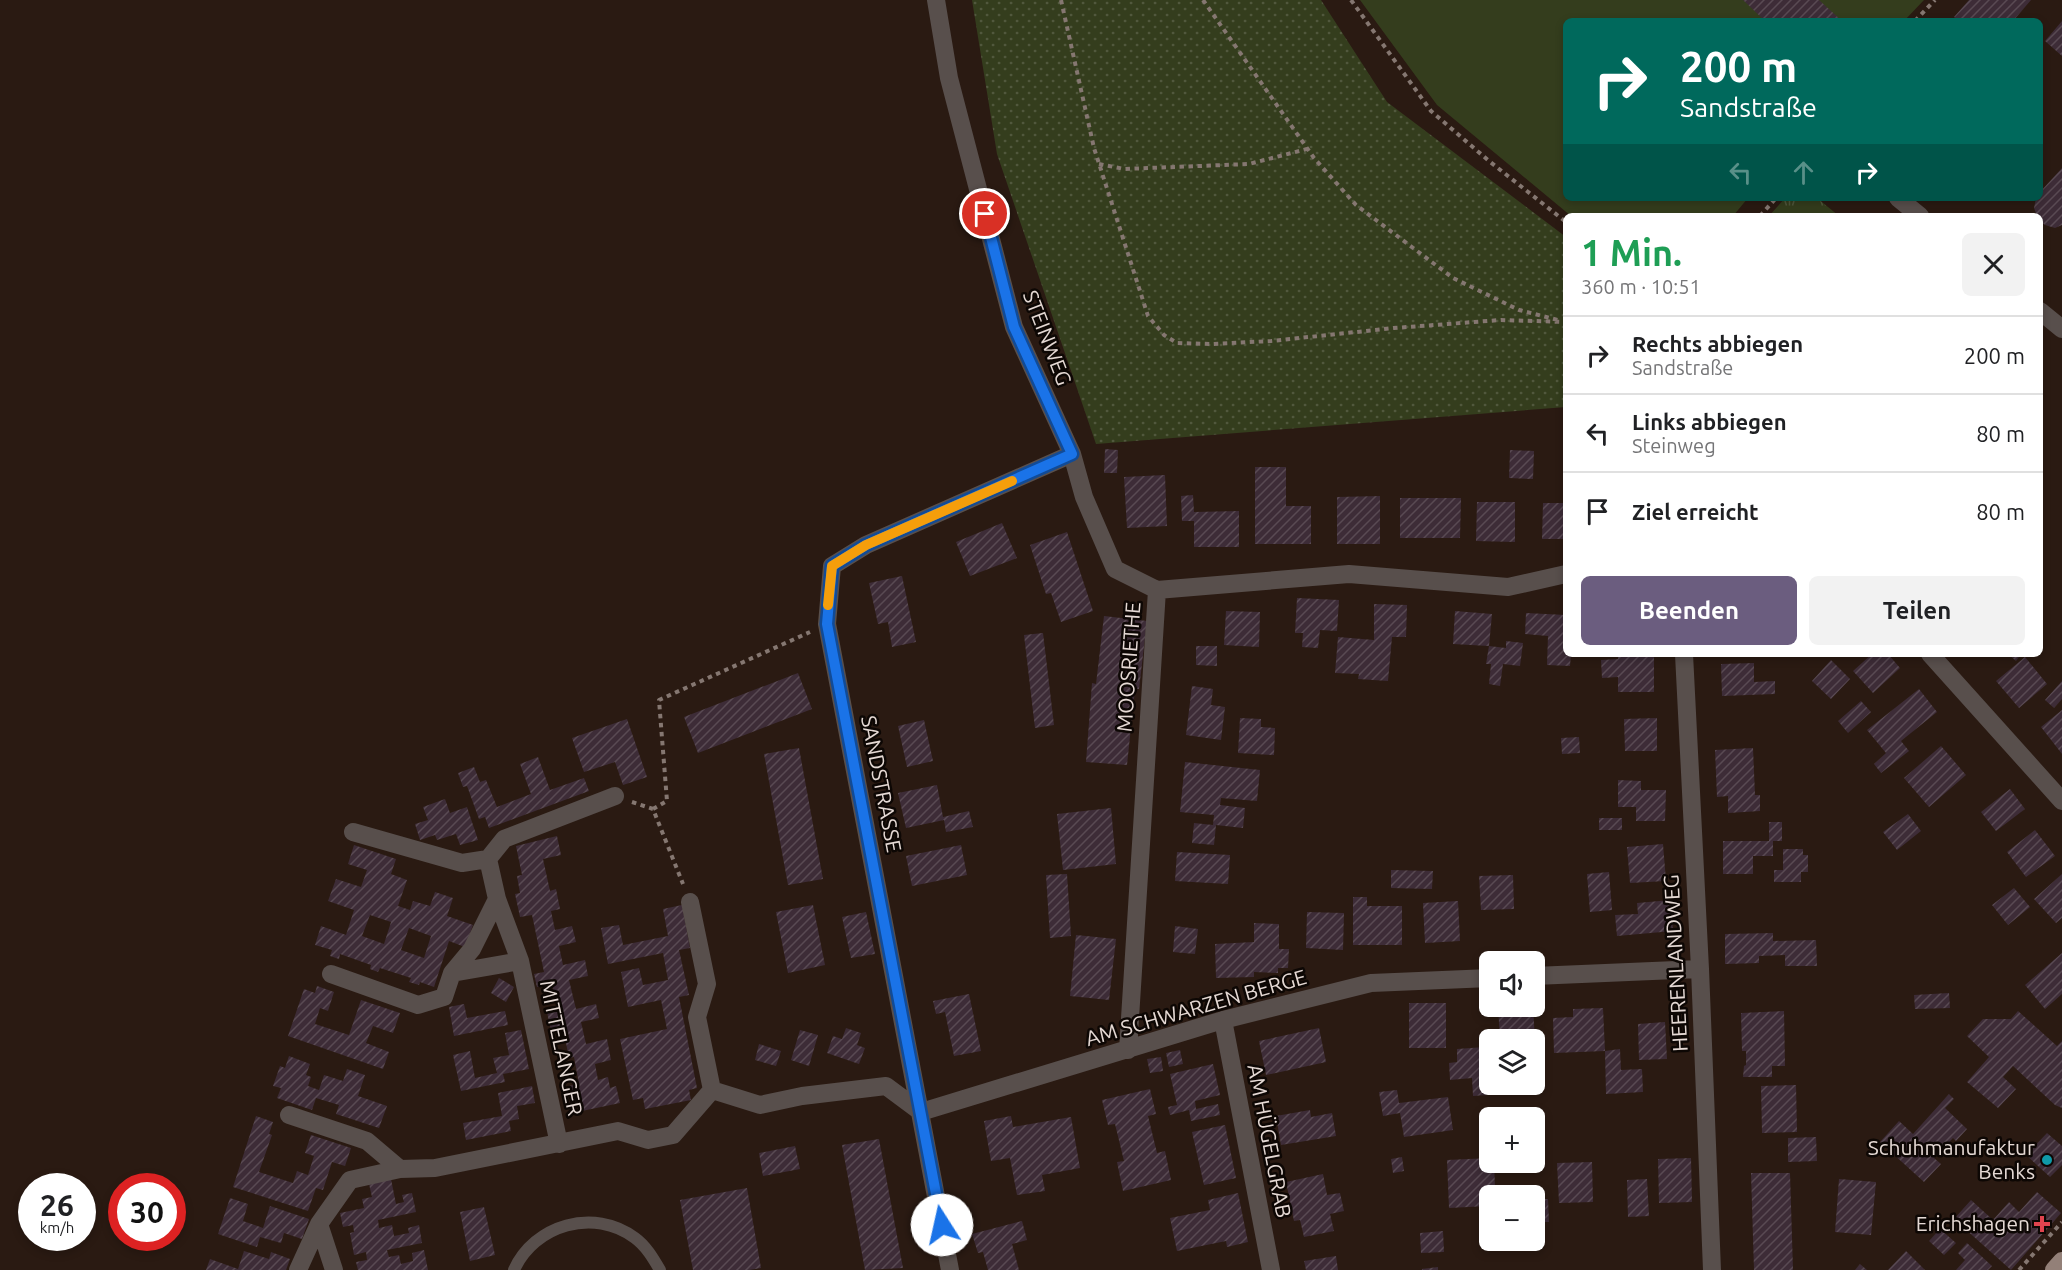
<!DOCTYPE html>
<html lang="de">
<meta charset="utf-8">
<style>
body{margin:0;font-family:Ubuntu,sans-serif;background:#f2f2f2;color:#202124;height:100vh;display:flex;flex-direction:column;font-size:22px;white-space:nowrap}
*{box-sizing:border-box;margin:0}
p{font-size:20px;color:#757577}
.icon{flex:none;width:33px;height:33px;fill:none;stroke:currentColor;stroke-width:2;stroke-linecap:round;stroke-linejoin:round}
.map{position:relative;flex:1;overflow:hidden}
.side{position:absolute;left:1563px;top:213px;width:480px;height:444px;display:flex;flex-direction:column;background:#fff;border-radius:9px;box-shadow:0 3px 9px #0003}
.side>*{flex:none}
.hud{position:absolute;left:1563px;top:18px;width:480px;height:183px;border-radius:9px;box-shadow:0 3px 9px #0003;background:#00695c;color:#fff;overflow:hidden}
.buttons{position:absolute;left:1479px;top:951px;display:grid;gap:12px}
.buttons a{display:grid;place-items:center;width:66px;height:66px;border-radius:9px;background:#fff;box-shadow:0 3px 9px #0003;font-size:30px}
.speed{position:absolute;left:18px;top:1173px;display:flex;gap:12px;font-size:30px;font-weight:700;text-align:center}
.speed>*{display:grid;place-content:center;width:78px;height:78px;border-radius:50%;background:#fff;box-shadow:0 3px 9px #0003;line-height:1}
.speed small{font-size:15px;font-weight:400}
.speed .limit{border:9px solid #d22;background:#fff;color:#111}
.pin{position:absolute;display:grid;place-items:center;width:51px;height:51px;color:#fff;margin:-26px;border:3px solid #fff;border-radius:50%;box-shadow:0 2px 6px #0007}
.me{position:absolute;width:66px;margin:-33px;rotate:350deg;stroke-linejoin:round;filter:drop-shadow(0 0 4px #0008)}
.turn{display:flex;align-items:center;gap:21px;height:126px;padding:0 18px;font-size:27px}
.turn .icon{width:78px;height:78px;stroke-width:2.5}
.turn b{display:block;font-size:42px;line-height:51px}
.lanes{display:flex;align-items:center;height:57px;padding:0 18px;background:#0003;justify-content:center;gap:30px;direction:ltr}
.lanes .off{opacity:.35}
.round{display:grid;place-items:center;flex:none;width:63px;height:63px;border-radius:9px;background:#f2f2f2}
.headline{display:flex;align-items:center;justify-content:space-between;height:102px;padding:0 18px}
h1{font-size:36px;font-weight:700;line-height:45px;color:#1e9e55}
.button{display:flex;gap:12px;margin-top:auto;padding:12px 18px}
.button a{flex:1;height:69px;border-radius:9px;background:#6b5d7f;color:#fff;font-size:24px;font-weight:700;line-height:69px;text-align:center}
.button a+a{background:#f2f2f2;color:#202124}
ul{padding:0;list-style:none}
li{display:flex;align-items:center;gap:18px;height:78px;padding:0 18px;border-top:2px solid #e0e0e0}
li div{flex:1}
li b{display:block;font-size:22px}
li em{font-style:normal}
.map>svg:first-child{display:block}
</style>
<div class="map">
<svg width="2062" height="1270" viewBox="0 0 2062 1270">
<defs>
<pattern id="grass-tufts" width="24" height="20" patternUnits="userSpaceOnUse" patternTransform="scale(1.5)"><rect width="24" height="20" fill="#343d1d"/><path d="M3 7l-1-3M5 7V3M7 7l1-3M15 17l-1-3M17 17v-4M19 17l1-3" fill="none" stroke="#51583d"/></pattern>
<pattern id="park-dots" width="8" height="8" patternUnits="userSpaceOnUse" patternTransform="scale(1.5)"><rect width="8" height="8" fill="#343d1d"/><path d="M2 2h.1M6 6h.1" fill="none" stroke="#51583d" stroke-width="1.8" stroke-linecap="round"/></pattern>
<pattern id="building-hatch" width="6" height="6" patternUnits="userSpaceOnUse" patternTransform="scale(1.5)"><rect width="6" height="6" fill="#3d2c37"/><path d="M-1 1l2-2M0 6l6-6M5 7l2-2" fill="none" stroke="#594a53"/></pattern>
</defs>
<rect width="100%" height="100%" fill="#2a1a12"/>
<path fill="url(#grass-tufts)" d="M1785,198H1817L1839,216H1769Z"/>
<path fill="url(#park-dots)" d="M972,0H1321L1387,102L1566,237V407L1096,444L997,154Z"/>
<path fill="#343d1d" d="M1360,0H1924L1904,21H1566V198H1748L1733,216H1571L1437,105Z"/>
<path fill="url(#building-hatch)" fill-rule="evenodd" d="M1743,0H1819L1842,21H1765Z
M1969,0H2031L2013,21H1959L1954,17Z
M2062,21V56L2045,41Z
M2062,168V225L2055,228L2045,225L2040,221V216H2037L2034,208L2036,198H2040V192Z
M1105,449L1118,450L1117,473H1104Z
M1510,450L1534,451L1533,479L1509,478Z
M1255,467H1286V506H1311V544H1255Z
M1165,475L1167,526L1127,528L1124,477Z
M1193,495L1194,512L1239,511V547H1194V521H1182L1181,496Z
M1380,496V544H1337V497Z
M1400,498H1461L1460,538H1400Z
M1477,502H1515V542L1476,541Z
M1543,503H1566V539H1542Z
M1002,523L1017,558L970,576L956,542Z
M1067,532L1093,611L1061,622L1051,593L1046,594L1030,545Z
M902,576L916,642L892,647L888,622L878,624L869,583Z
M1297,598L1339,600L1337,631L1320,630L1318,648L1302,647L1303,633H1295Z
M1374,604L1407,605L1406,637H1392L1388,681L1358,679L1359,674L1335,673L1338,637L1374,640Z
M1226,611L1260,612L1259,647L1224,645Z
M1455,611L1492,614L1489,646L1453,644Z
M1526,613L1566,615V654H1571L1570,666L1547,665L1548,636L1525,634Z
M1104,616L1147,621L1139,689H1135L1127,765L1086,762L1092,683L1096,684Z
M1043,633L1054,725L1035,728L1024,635Z
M1506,641L1523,643L1520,666L1503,664L1500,686L1489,684L1491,664H1486L1489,646L1506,648Z
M1196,646H1217V666L1196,665Z
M1618,654H1654V692H1618V677L1602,678L1601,660L1618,659Z
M1872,654H1888L1900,668L1873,693L1853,671Z
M2008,654H2021L2016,661Z
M2025,657L2047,684L2019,708L1996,681Z
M1831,660L1850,679L1831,699L1812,681Z
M1754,663V682L1775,681V694L1722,696L1721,664Z
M798,673L812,709L698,753L684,717Z
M2062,681V699L2054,708L2045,700Z
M1192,686L1213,689L1211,705L1225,707L1221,740L1186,735Z
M1919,689L1937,712L1901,741L1909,751L1881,773L1874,764L1886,753L1867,730Z
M1861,701L1871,712L1848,733L1838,721Z
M2062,710V754L2041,727Z
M1240,718L1261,719V727L1275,728L1274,755L1238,753Z
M1657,718V751H1625L1624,719Z
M627,719L647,777L623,785L615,762L584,772L572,738Z
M924,720L933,761L907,767L898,726Z
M1579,737L1580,753L1562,754L1561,738Z
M1941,746L1966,775L1929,807L1904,778Z
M799,748L823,879L788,885L764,754Z
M1753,748L1755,795H1760V811L1728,813V796L1717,797L1715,750Z
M538,757L550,790L584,778L589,791L489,828L485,817L479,819L467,786L463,787L458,773L474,767L480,782L486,780L497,807L531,794L520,764Z
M1185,762L1260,770L1257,801L1221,798L1220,805L1245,808L1243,828L1216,825L1214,845L1192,843L1194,823L1213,825L1214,815L1180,812Z
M1618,780L1641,781V790H1666L1665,821H1636V807H1618Z
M937,785L943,817L969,811L973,827L946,832L944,820L906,828L898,793Z
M2010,789L2025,809L1996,831L1981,812Z
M445,799L450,813L467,807L478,840L460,845L456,834L437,840L435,835L420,840L415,824L428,820L423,807Z
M1111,808L1116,864L1063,870L1057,814Z
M1908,814L1921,831L1897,850L1883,832Z
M1599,818H1622V830H1599Z
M1769,822H1782V841H1773V856H1753V874H1723V841H1769Z
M2035,830L2055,856L2026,877L2007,852Z
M557,836L561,855L543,859L550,891L556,889L560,909L551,911L555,930L572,926L576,942L559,946L563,965L585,960L588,976L569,980L576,1009L596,1004L599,1018L581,1022L586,1044L607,1039L611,1060L595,1064L598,1080L608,1077L610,1088L616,1086L620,1103L582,1111L580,1103L572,1104L569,1086L579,1084L574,1057L569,1058L563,1028L551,1031L547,1012L557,1010L552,984L537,987L534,974L544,972L532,915L520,917L515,894L520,893L517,876L522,875L516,846Z
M1663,844L1666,881L1630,883L1627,847Z
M354,845L396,859L391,874L407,880L398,906L410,910L413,901L430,906L435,892L453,898L447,916L473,925L465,947L449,941L434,987L420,982L419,985L409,982L411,978L380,968L378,972L370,969L371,965L340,954L339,959L330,956L332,950L315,945L321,926L346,935L354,910L328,901L336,879L361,887L367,870L348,864ZM370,915L391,922L384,944L362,936ZM409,928L431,936L424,958L401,950Z
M961,845L967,875L912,886L906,856Z
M1783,849H1803V855H1808V872H1801V882H1774V870H1783Z
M1177,852L1230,855L1228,884L1175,881Z
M1391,870L1433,871L1432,889L1391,888Z
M1609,872L1612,910L1590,912L1587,874Z
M1067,874L1071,936L1050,938L1046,875Z
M2062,874V918L2056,923L2034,899Z
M1513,875L1514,909L1481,910L1479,876Z
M2014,888L2030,907L2008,925L1992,905Z
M1353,897H1367V906H1402V945H1353Z
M1671,900L1673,931L1617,936L1615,915L1638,914L1637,903Z
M1458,901L1460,941L1425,943L1423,903Z
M682,905L690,948L679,950L689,995L679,997L697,1088L689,1090L691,1100L645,1109L643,1098L633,1100L620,1039L667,1029L661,1000L628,1007L621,972L639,968L643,985L668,980L663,953L608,964L601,928L619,925L623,945L668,936L663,909Z
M813,905L825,965L788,973L776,912Z
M866,912L875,954L851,958L842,917Z
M1307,912L1344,913L1343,950L1306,948Z
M1254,923L1279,924V949H1289L1288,968H1278V973L1254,972V977L1216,978L1215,944L1254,942Z
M1175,926L1198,929L1195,954L1173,952Z
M1773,933V941L1816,940L1817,966H1785V955L1759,956V963L1725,964V934Z
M1076,935L1116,939L1109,1000L1070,996Z
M2062,953V994L2045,1009L2025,985Z
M499,978L514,987L506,1002L491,993Z
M317,986L334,992L328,1011L320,1008L315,1024L349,1035L361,1000L400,1013L393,1033L373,1026L366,1043L389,1052L383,1069L288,1036L304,989L315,993Z
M1949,993L1950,1008L1915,1009L1914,995Z
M969,994L981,1051L954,1056L945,1012L936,1014L933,1001Z
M1409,1003H1446V1048H1409Z
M464,1004L467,1018L505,1011L508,1025L454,1036L449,1007Z
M1498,1006H1533L1535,1040H1500Z
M1603,1008L1605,1051L1554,1053L1553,1018L1573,1017V1009Z
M1784,1011L1785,1066H1772V1077H1743L1744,1066L1746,1065V1051H1742L1741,1013Z
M2018,1011L2057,1046L2062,1041V1108L2055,1105L2013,1066L2003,1077L2016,1089L1998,1108L1967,1082L1989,1057L1967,1036L1983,1019H2011Z
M1665,1022L1667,1059L1639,1060L1638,1024Z
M846,1028L861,1033L857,1045L865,1048L859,1064L827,1053L833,1036L842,1039Z
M1319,1028L1326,1062L1266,1075L1259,1041Z
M521,1030L529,1069L503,1074L505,1082L461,1091L453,1055L470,1051L475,1078L497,1073L493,1058L509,1055L505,1033Z
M800,1030L818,1035L809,1066L791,1060Z
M759,1044L781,1051L776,1066L755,1060Z
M1485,1047L1487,1068H1490V1074H1486L1487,1095L1473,1096L1472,1078L1450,1080L1449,1063L1457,1062V1049Z
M1620,1049L1621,1070L1642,1069L1643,1092L1606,1094L1605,1051Z
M1180,1050L1183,1064L1169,1067L1166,1053Z
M289,1056L310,1064L306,1075L311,1077L308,1086L319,1090L324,1075L343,1081L347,1069L365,1075L358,1096L387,1106L379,1128L336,1114L339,1105L316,1098L312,1110L277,1098L281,1088L273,1086L280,1066L285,1068Z
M1161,1057L1163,1071L1150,1073L1147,1059Z
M1213,1064L1220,1095L1195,1101L1196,1109L1218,1104L1220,1115L1191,1121L1189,1110L1170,1115L1168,1107L1177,1105L1170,1074Z
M1796,1085L1797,1132L1762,1133L1761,1086Z
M532,1086L535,1103L517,1106L519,1119L509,1121L511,1131L466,1140L463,1123L502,1116L498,1093Z
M1150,1089L1156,1114L1148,1116L1157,1153L1165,1151L1171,1180L1123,1191L1117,1162L1124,1161L1115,1124L1108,1125L1102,1100Z
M1397,1090L1399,1103L1448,1097L1453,1130L1404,1137L1400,1113L1383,1116L1379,1092Z
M1949,1094L1954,1099L1945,1108L1967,1129L1956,1141L1953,1138L1934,1158L1941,1164L1924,1182L1880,1142L1899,1121L1913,1134Z
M1310,1110L1311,1117L1332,1113L1336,1136L1281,1145L1276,1116Z
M256,1116L273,1122L269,1134L272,1135L259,1172L293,1183L297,1171L308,1175L314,1156L305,1153L311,1135L351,1148L345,1166L332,1162L323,1190L316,1188L308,1211L233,1187Z
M1011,1116L1013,1127L1071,1117L1080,1168L1042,1175L1045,1191L1017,1195L1010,1158L991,1161L984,1121Z
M1225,1125L1236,1178L1204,1185L1192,1132Z
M2047,1133L2062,1146V1165L2050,1177L2026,1155Z
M1816,1137L1817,1161L1788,1162V1138Z
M879,1139L903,1268L865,1270L842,1145Z
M795,1146L800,1169L763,1176L759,1153Z
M1402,1157L1404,1171L1393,1173L1391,1159Z
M1490,1158V1162H1494L1495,1187H1487L1488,1206L1449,1208L1447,1160Z
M1691,1158L1692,1202L1659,1203L1658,1159Z
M1592,1162L1593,1202L1559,1203L1557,1163Z
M1751,1173H1790L1793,1270H1754Z
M1323,1174L1327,1195L1340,1193L1344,1211L1330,1214L1334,1231L1304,1237L1300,1220L1294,1221L1286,1182Z
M391,1179L396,1204L404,1202L402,1195L412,1193L416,1212L378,1220L379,1228L392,1225L394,1236L409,1233L408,1228L419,1225L422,1243L387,1250L389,1257L399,1255L401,1264L413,1261L412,1253L424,1250L428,1270H358L356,1262L367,1260L366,1252L354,1255L350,1233L354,1232L353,1225L343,1227L340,1213L364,1208L362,1199L372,1197L369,1184Z
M1647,1179L1649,1216L1628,1217L1627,1180Z
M1839,1179L1876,1182L1871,1235L1835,1232Z
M747,1188L761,1268L749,1270H693L680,1200Z
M2037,1192L2061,1213L2011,1270L1954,1219L1971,1200L1993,1220L2009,1202L2019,1212Z
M1238,1193L1248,1242L1227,1247L1226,1241L1177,1251L1170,1218L1210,1210L1208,1200Z
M230,1198L248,1204L243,1221L263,1228L270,1206L309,1219L302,1239L284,1233L281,1243L260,1237L257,1247L218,1234Z
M1534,1199H1548L1549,1222H1534Z
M484,1207L495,1255L470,1261L460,1212Z
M1022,1221L1027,1240L1012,1244L1019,1270H988L983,1252L978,1253L972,1234Z
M1940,1229L1956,1243L1944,1255L1929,1241Z
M1443,1231L1444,1252L1421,1253L1420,1233Z
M1967,1243L1992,1266L1988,1270H1956L1965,1260L1958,1253Z
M244,1251L269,1259L271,1252L290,1259L286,1270H206L210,1259L238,1269Z
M1906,1251L1925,1270H1888Z
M1336,1256L1338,1270H1306L1304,1261Z
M1860,1264L1867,1270H1855Z
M1438,1267V1270H1422V1269Z"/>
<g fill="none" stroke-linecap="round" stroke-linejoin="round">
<path stroke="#857771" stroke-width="4" stroke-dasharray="4.5 4.5" stroke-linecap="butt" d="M1061,0L1094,148L1148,316L1164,335L1177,343L1212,344L1271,341L1394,328L1501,320L1566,322
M1203,0L1314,158L1356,205L1453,278L1519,310L1558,320
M1351,0L1431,111L1489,161L1566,222
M1915,21L1935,0
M1099,164L1124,169L1249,164L1307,149
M1760,216L1776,198
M632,802L653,809L683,884
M653,809L667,801L659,700L810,632
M2019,1270L2062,1222"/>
<path stroke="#584f4c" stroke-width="12" d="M514,1270C534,1225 594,1207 635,1238C646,1246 653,1258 660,1270"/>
<path stroke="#584f4c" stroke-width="18" d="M936,0L949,78L1014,327L1072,454L1084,497L1115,569L1157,590
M1898,198L1920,216
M2040,311L2062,329
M1684,654L1700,969L1712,1270
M1930,654L2062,801
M353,832L462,863L488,859L504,839L615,796
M488,859L497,899L520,961L559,1144
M690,902L707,984L697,1017L712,1090
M452,973L472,949L497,899
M331,974L418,1005L444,997L452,973L520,961
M1534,976L1700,969
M1223,1020L1271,1270
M1128,1050L1157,590L1349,574L1508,587L1566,574
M921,1112L1223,1020L1371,983L1490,978
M289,1115L367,1141L400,1169
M319,1224L334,1270
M298,1270L319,1224L350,1180L400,1169L435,1168L618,1131L648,1140L673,1135L712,1090L760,1105L802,1096L886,1086L921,1112
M950,1270L827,624L832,566L866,545L1072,454"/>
<path stroke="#938078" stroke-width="18" d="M2054,1270L2062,1261"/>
</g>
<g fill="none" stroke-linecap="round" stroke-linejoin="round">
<defs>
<path id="route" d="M942,1225L827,624L832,566L866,545L1072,454L1014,327L985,214"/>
</defs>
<use href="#route" stroke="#114b97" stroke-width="15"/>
<use href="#route" stroke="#1a73e8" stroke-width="10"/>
<path stroke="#f59e0b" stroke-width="10" d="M828,605L832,566L866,545L1012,481"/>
</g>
<circle fill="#0f9aa8" stroke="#0d0704" stroke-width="2" cx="2047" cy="1160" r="6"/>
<path fill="#e0444e" stroke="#0d0704" stroke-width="2" d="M2039 1215h6v6h6v6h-6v6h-6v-6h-6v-6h6z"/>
<g text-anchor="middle" stroke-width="5" stroke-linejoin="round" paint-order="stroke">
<g font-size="21" fill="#e5d9d4" stroke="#0d0704">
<text transform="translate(1047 338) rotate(69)" y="7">STEINWEG</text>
<text transform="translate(1129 667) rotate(-86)" y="7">MOOSRIETHE</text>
<text transform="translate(881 784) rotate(79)" y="7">SANDSTRASSE</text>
<text transform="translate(1676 963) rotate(-93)" y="7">HEERENLANDWEG</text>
<text transform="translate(1196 1008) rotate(-16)" y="7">AM SCHWARZEN BERGE</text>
<text transform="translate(561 1048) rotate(78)" y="7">MITTELANGER</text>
<text transform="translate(1269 1141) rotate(79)" y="7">AM HÜGELGRAB</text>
</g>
<g font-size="21" fill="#e5d9d4" stroke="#0d0704" text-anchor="end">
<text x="2035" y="1155">Schuhmanufaktur<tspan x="2035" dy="24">Benks</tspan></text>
<text x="2030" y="1231">Erichshagen</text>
</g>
</g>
</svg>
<div class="buttons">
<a><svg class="icon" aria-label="sound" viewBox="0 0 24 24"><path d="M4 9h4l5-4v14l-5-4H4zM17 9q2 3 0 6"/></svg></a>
<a><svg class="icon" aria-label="layers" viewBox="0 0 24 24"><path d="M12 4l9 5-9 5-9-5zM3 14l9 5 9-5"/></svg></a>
<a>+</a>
<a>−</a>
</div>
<div class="speed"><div>26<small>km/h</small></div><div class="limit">30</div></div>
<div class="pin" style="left:985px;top:214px;background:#d93025"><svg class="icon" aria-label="arrive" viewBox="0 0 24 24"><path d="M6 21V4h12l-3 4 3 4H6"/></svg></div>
<svg class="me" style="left:942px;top:1225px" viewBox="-20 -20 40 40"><circle r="19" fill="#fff"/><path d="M0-13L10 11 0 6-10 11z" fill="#1a73e8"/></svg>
<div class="hud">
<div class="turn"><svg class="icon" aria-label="right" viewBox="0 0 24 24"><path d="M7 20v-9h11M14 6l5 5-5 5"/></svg><div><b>200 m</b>Sandstraße</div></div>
<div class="lanes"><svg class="icon off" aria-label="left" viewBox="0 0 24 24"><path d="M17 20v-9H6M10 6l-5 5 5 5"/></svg><svg class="icon off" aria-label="ahead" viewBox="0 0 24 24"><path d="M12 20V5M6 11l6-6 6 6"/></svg><svg class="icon" aria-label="right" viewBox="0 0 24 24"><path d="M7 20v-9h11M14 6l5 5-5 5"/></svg></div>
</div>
<section class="side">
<div class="headline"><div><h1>1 Min.</h1><p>360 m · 10:51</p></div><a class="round"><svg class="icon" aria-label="close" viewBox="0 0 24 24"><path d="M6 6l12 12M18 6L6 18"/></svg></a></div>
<ul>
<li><svg class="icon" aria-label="right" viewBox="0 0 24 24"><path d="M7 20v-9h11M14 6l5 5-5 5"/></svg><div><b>Rechts abbiegen</b><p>Sandstraße</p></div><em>200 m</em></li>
<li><svg class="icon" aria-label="left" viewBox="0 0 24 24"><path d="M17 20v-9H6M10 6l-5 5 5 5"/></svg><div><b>Links abbiegen</b><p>Steinweg</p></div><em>80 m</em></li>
<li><svg class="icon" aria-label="arrive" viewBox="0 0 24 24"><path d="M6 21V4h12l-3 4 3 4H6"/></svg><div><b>Ziel erreicht</b></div><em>80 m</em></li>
</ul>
<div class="button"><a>Beenden</a><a>Teilen</a></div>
</section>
</div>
